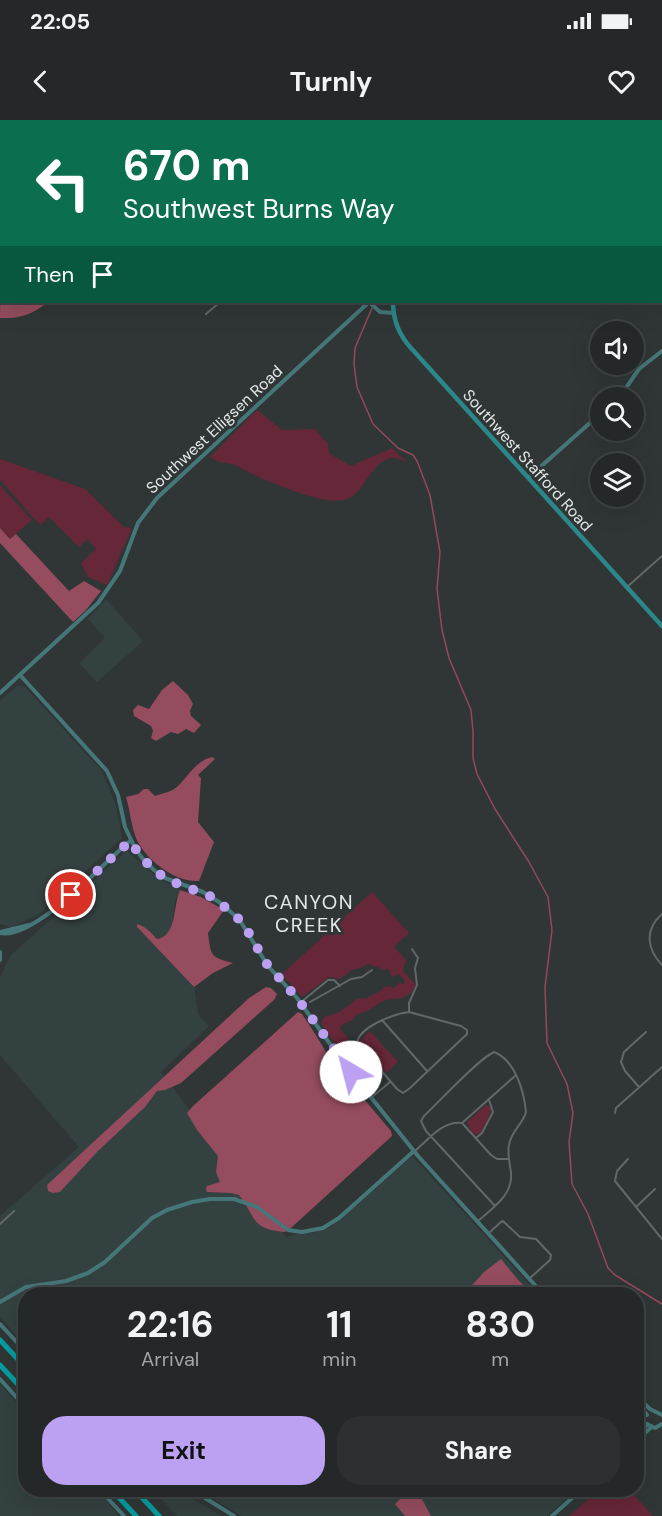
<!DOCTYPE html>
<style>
body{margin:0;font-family:"DM Sans",sans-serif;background:#2c3030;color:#f1f3f6;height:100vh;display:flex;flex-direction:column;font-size:22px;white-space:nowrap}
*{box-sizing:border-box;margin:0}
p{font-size:20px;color:#a3a6a8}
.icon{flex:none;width:33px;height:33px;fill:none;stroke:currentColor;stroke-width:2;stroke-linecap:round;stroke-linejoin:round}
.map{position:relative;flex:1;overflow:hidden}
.sheet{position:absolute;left:18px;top:1167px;width:626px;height:210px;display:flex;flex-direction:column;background:#242828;border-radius:24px;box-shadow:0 6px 24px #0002,0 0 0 2px #414445}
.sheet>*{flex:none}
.hud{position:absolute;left:0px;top:0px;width:663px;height:183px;box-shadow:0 6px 24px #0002,0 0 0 2px #414445;background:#0b6e4f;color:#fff;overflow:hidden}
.fabs{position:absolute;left:590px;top:201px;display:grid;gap:12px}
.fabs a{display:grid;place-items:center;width:54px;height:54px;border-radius:50%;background:#242828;box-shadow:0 6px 24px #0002,0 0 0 2px #414445;font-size:30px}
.pin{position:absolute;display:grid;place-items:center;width:51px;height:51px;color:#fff;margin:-26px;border:3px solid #fff;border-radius:50%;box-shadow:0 2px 6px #0007}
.me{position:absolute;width:66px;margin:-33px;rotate:323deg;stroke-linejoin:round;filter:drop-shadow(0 0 4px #0008)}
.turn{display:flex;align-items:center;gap:21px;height:126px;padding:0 24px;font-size:27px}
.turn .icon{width:78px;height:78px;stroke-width:2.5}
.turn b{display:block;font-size:42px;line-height:51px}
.then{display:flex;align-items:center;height:57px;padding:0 24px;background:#0003;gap:12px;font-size:22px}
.eta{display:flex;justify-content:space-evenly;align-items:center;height:102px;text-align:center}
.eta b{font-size:36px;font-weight:700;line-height:42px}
.action{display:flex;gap:12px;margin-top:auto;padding:12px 24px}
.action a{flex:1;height:69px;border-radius:24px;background:#bca0f2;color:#111;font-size:24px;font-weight:700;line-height:69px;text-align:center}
.action a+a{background:#2c3030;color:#f1f3f6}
.status{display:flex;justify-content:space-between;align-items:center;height:42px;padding:0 30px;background:#242828;direction:ltr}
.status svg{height:16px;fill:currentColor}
header{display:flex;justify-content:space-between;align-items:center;height:78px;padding:0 24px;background:#242828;font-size:27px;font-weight:700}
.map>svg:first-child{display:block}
</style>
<div class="status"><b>22:05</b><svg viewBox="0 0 49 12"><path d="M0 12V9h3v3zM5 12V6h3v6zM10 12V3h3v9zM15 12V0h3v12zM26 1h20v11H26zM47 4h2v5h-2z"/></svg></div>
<header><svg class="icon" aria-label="back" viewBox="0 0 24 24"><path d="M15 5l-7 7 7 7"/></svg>Turnly<svg class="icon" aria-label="heart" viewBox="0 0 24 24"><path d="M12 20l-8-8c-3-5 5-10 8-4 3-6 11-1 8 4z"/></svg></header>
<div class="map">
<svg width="662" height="1396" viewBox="0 0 662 1396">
<rect width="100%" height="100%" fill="#303636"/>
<path fill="#344141" d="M106,479L143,521L97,562L79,543L105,518L88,499Z
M17,566H24L101,650L116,685L122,718L40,793L12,807L0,804V581Z
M127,731L159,759L180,770L175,781L172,808L166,816L157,819L150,811L139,804L137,807L194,867L198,894L209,906L161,952L286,1117L302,1112L312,1113L330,1108L410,1038L413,1037L538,1174H26L25,1226L0,1197V1096L79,1027L0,935V857L11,835Z
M0,1264L25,1292L26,1370H97L119,1396H0Z
M153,1370H177L222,1396H177Z
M200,1370H576L547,1396H241Z"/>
<path fill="#662738" d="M257,290L282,310L315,309L328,324L330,334L351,346L392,328L408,343C373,322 370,374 344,380C323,385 272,363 252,354C245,351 238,345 231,344C220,341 221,344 210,337Z
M0,339L85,369L124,407L132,408L107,465L88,457L81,443L96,429L88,419L79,427L49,397L40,405L0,360Z
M0,365L32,400L10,419L0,408Z
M372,772L409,813L394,827L406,840L403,851L416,865L411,873L402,878L385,880L365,892L357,894L353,900L343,904L340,909L349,919L338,928L321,903L324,897L338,893L357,879L367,878L382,870L383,867L391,866L393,869L399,863L404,864L405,861L399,854L392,857L388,848L385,850L368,844L361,848L352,850L340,859L329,857L302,877L284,857L283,853Z
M370,911L398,942L386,953L359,922Z
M486,985L492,988L486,1003L479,1015L471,1012L467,1002Z
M599,1370H629L653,1396H569Z"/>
<path fill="#944c5e" d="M1,119L2,182H48C33,194 20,199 0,198Z
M0,408L10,419L16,414L69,471L84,461L101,471L86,490L73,502L0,423Z
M173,561L188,575L193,584L190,591L191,596L201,605L194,613L186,609L178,614L171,612L156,621L151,618L153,611L151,606L134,596L133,590L138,585L149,589L162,570Z
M212,637L215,639L198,655L201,658L198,702L214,722L199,761C175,763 145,739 136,718C131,705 130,690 126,677L138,674L144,669H148L155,676C163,673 172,672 178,666C189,655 196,641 212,637Z
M180,770L201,777L224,790L208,813C211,836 210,837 233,843L213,853L194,867L137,807V804C145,806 152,813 157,819C177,816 173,786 180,770Z
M266,867L271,868L277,874L274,880L181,963L165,970L157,971L145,987L98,1031L60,1072L53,1073L48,1071L47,1065L249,878Z
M298,892L302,894L312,909L331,940L391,1011L392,1016L292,1107L285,1112C251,1109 257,1099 239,1075L231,1073L207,1072L206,1069L207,1066L220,1062L216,1052L218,1036L197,1010L187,993L193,986Z
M501,1139L518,1160L533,1174H464L484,1152Z
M399,1370H420L422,1379L431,1396H405L395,1384L404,1375Z"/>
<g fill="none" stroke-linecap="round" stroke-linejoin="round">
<path stroke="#924a5b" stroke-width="1.5" d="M342,0L343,2
M372,188L355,228L354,244L357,267L373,304L398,328L413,335L417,341L430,375L440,432L437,469L442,510L449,538L471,590L473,611V638L477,654L495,689L529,742L548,777L552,810L545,867L547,923L567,964L573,993L569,1022L572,1064L588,1094L608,1148L615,1155L662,1184"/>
<path stroke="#626767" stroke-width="2" d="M423,0V2
M206,194L220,182
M627,467L662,436
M662,794C644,810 647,829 662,845
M310,882L351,859L362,857L372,850
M300,883L328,860H334L340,866
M409,892L461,906L467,910V914L410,968L403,973L397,969L374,942L360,932L357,922C361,906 394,894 409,892Z
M409,892V883L417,865L415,848L418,838L412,829
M382,900L427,951
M345,945L360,932
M639,967L625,951L621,942L624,932L646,912
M372,977L390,962
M615,993L616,988L662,947
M462,1003L516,955
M462,1003L491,1035L497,1039H509
M476,1018L482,1013L493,992L489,980
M415,1031C429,1019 442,1001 462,1003
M628,1039L617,1051L615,1061L662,1119
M636,1087L655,1069
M477,1102C492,1088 513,1076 511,1053C510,1044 507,1034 509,1025C511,1011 523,1004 526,992C524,971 515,940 494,932C477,940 440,981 424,996L421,1001L426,1011L495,1086
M0,1104L14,1091
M489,1113L502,1101L504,1102L520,1117L536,1119L551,1135L550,1140L529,1159"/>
<path stroke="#467778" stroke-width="4" d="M202,0L204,2
M369,182L380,192L394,193
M619,278L639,249L662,231
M529,357L600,294
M20,555L107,651L118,675L125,707L134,726L142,738L154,750L165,758L203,772L219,782L239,799L268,846L297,878L345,945L418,1036L543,1174
M0,573L98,483L120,451L138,403L157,378L369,182
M0,812L29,805
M0,813C35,820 103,743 130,721
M0,832V840
M0,1182L26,1167L66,1161L88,1153L105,1142L152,1098L167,1090L192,1082L210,1079H234L257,1087L288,1110L302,1112L323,1108L339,1098L414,1031
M0,1204L26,1232
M0,1259L26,1288
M636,1276L650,1289L662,1295
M636,1276L637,1282L647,1295
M647,1304L655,1308L662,1304
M637,1318L647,1304
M636,1320L652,1307
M100,1370L124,1396
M192,1370L234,1396
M552,1396L581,1370"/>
<path stroke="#2b8789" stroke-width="4.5" d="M373,0V2
M393,182C393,199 399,215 411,228L662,506"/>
<path stroke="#069c9f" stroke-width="5" d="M0,1220L26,1248
M0,1245L26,1273
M112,1370L136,1396
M135,1370L159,1396"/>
</g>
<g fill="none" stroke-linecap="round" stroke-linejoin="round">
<path stroke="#bca0f2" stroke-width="10" stroke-dasharray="0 18" d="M71,775L130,721L142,738L157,753L176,763L212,777L236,796L246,808L266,843L297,878L351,952"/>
</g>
<g text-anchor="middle" stroke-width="6" stroke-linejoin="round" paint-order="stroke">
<g font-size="16" fill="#e3e6e6" stroke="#303636">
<text transform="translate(214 309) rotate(-43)" y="6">Southwest Elligsen Road</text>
<text transform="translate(528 340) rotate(48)" y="6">Southwest Stafford Road</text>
</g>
<g font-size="20" letter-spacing="1.5" fill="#e3e6e6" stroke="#303636">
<text x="309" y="789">CANYON<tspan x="309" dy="23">CREEK</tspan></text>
</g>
</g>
</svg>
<div class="fabs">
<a><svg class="icon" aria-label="sound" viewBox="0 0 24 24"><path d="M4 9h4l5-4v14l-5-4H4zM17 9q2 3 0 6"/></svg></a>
<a><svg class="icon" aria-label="search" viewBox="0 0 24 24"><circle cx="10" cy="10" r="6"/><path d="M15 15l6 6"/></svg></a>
<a><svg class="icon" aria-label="layers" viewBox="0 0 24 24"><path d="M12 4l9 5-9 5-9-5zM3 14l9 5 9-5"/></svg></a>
</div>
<div class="pin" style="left:71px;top:775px;background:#d93025"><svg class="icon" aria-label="arrive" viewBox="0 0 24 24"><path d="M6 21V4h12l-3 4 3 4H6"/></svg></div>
<svg class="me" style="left:351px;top:952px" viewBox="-20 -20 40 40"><circle r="19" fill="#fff"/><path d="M0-13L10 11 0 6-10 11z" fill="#bca0f2"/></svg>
<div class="hud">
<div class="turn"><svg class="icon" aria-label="left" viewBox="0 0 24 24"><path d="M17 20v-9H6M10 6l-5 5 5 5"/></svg><div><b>670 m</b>Southwest Burns Way</div></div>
<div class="then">Then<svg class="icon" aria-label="arrive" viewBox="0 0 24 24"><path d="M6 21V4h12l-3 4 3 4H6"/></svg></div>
</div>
<section class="sheet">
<div class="eta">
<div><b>22:16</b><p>Arrival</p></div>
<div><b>11</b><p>min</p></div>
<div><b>830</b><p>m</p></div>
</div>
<div class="action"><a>Exit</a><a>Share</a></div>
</section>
</div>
